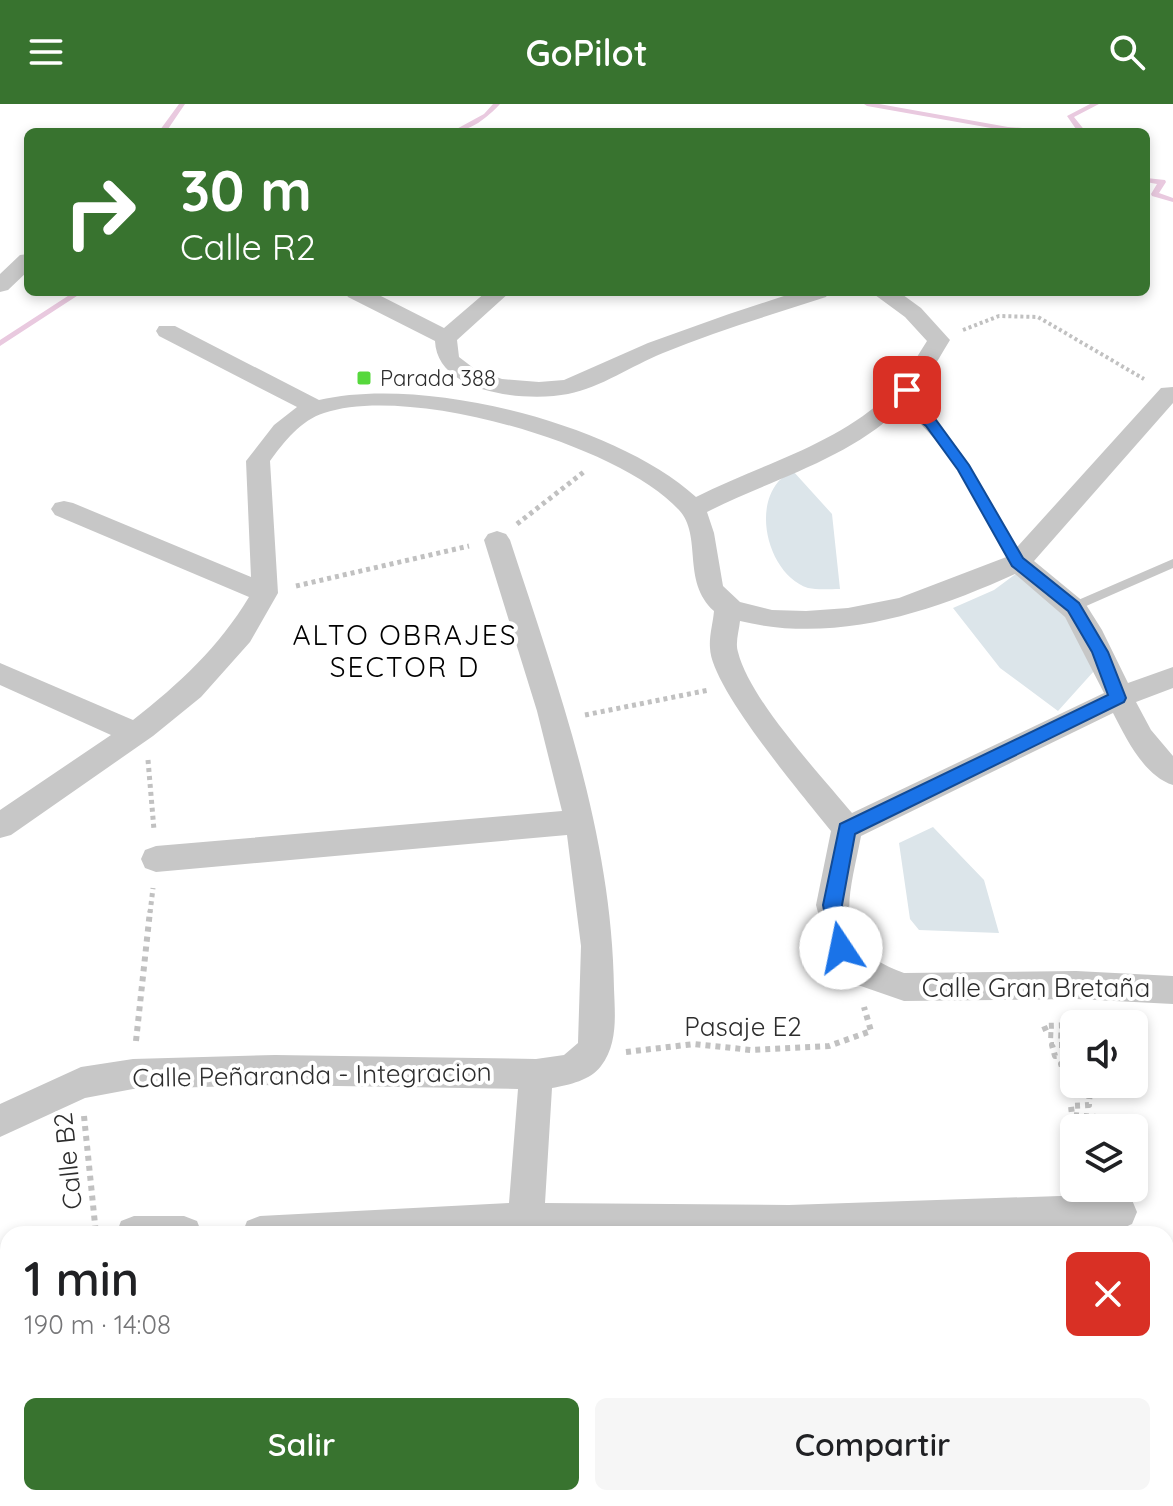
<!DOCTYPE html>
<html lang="es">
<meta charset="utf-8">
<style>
body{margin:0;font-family:Quicksand,sans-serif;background:#f6f6f6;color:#202124;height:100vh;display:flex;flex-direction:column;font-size:30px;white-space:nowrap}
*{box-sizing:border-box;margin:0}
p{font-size:26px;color:#757577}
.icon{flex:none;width:44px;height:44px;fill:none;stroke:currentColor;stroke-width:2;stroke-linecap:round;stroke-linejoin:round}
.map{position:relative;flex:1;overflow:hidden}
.drawer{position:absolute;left:0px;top:1122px;width:1174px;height:280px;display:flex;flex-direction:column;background:#fff;border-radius:24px 24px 0 0;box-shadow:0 4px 12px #0003}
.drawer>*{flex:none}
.guide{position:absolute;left:24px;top:24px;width:1126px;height:168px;border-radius:12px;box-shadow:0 4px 12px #0003;background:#38732f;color:#fff;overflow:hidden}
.tools{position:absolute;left:1060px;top:906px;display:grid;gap:16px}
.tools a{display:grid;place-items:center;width:88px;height:88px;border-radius:12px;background:#fff;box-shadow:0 4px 12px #0003;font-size:40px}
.pin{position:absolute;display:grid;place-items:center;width:68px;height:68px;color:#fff;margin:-34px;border-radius:16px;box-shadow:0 4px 12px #0006}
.me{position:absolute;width:88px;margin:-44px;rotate:349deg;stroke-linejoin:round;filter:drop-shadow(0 0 6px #0008)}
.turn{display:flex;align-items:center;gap:28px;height:168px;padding:0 24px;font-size:36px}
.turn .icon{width:104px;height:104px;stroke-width:2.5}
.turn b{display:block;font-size:56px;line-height:68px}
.round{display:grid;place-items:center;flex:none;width:84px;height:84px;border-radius:12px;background:#f6f6f6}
.summary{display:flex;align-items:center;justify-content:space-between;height:136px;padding:0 24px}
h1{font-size:48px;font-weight:600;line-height:60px}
.primary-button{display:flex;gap:16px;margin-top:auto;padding:16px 24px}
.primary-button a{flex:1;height:92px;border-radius:12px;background:#38732f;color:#fff;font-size:32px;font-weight:600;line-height:92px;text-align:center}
.primary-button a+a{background:#f6f6f6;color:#202124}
header{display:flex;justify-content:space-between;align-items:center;height:104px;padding:0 24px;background:#38732f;color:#fff;font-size:36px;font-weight:600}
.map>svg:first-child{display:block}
</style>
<header><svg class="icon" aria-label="menu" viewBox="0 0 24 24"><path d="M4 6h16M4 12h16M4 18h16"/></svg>GoPilot<svg class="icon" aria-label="search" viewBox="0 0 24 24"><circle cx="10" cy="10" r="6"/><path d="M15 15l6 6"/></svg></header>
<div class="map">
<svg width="1173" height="1402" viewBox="0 0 1173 1402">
<rect width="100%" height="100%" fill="#fff"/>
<path fill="#dce5ea" d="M793,367L832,410L840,485C830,485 817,486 808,484C771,472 752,409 778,378C781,374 788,371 793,367Z
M1017,469L1052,486L1094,567L1058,607L1000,564L953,504L994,486Z
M933,723L984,776L999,829L919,826L910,815L899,739Z"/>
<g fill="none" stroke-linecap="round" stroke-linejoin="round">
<path fill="#e9c9df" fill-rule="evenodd" d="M179,0H185L168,25L176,28L162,27L160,26Z
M493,0H500C488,13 470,28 451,28L484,10Z
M864,0H879L1008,23L1049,26L1053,28L1008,27L867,2Z
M1090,0H1099L1074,13L1086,28H1078L1067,12Z
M1146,74L1165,76L1166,78L1159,89L1173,94V98L1152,92L1151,90L1157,80L1146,78Z
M74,188H83L0,242V236Z"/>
<path stroke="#c1c1c1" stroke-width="4" stroke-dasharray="3 3" stroke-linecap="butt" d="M963,226L999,212L1038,213L1144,275"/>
<path stroke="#c1c1c1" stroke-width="5" stroke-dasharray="4 4" stroke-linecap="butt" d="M517,420L585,367
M296,482L469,442
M585,611L709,586
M148,656L154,726
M150,809L153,784"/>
<path stroke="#c1c1c1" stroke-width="6" stroke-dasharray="5 5" stroke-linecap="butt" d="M1070,912L1074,921L1044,922L1048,931L1074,932
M136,937L150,807
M1074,941H1052L1055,952L1074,951
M626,948L694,940L751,946L829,942L871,927L864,903
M1074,961L1061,960L1064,968L1074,970
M1090,980L1089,1001L1071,1002L1072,1011L1108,1014L1110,1024
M84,1012L96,1130"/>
<path fill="#c7c7c7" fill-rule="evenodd" d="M900,293C952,315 997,410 1024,458L1022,461H1014C978,400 953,343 896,298V294Z
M1173,455V464L1077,506H1069L1067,503L1069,500Z"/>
<path fill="#c7c7c7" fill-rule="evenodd" d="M28,150V167L8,186L0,188V170L20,151Z
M345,188H373L444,224L486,188H510L457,236L459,253L476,266L502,275L539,278L564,276L648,239L729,210L796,188H829L826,193C771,211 716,227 663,249C631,262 602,283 568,290C527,298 437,290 435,237L348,193Z
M871,188H899L921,204L950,236C935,261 921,286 899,306C846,356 770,376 707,408L714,429L723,482L740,498L772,506L806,507L848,504L899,494L1009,452L1161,284L1173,283V299L1034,457L1085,499L1102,526L1128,579L1173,563V584L1136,598L1151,626L1173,652V681C1144,672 1126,634 1113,609L861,732C849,795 829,843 904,869L1076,867L1173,872V900L1076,895L904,897L855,880L830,854L816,801L831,727C804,693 711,584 710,544C709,532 713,519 714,507C681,477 703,432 679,406C618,340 410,280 324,309C301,316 284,338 270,357L278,489L250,538L201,593L153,632L11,731L0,734V706L111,631L0,581V559L133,616C179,580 219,543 249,493L55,411L51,405L55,399L64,397L73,399L251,473L246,357L274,321L297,303L159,232L156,227L159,222H175L319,296C424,271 616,320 696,393C757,362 830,343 883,296C901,279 914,258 927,237L905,213ZM1015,470L1065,513L1104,589L852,709C819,669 750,596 738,548C735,539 739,527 740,517C835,540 929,509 1015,470Z
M497,427L506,430L510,436C558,583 612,729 614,885C615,911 618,940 601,962C591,976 569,981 552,984L545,1099L789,1101L1119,1090L1132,1096L1137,1108L1132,1120L1119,1126L986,1130H242L247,1117L260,1112L509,1099L518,985L275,981L133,985L85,994L0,1033V1000L81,963L133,955L275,951L536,955L564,951L578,939L581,842L567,731L156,768L145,764L141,755L145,746L156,742L562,707L537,607L484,436L488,430Z
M134,1112H184L197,1117L202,1130H116L121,1117Z
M8,1157V1196L0,1200V1161Z
M188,1394H230L228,1402H186Z
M502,1394H544V1402H502Z
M796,1394H838L839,1402H797Z
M1104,1394H1146L1148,1402H1106Z"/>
</g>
<path fill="#1a73e8" stroke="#114b97" stroke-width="2" d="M907,281L914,286L908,295L936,316L969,361L1023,454L1079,499L1108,548L1126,594L1124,598L855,730L842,801L851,844L848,850L841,852L834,850L831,844L823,801L840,720L1108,591L1092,548L1068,507L1012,462L958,366L926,322L893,296L902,283Z"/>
<rect fill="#56d83c" stroke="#fff" stroke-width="3" x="356" y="266" width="16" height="16" rx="4"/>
<g text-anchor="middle" stroke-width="8" stroke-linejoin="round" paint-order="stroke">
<g font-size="22" fill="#2d2d2d" stroke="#fff" text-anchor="start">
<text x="380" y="282">Parada 388</text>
</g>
<g font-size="26" fill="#2d2d2d" stroke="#fff">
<text x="1036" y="893">Calle Gran Bretaña</text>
<text x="743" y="932">Pasaje E2</text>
<text transform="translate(312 971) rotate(-1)" y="9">Calle Peñaranda - Integracion</text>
<text transform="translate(68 1057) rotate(-96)" y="9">Calle B2</text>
</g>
<g font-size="28" letter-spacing="2" fill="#000" stroke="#fff">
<text x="405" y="541">ALTO OBRAJES<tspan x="405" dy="32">SECTOR D</tspan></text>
</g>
</g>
</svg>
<div class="tools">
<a><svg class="icon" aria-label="sound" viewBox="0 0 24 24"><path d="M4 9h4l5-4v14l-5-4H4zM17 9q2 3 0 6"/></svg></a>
<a><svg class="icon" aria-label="layers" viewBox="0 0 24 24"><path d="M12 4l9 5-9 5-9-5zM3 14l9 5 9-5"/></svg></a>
</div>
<div class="pin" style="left:907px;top:286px;background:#d93025"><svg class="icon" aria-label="arrive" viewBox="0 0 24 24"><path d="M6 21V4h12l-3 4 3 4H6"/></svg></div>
<svg class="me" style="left:841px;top:844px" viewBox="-20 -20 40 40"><circle r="19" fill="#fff"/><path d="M0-13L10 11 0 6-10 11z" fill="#1a73e8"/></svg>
<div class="guide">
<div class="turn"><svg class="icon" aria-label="right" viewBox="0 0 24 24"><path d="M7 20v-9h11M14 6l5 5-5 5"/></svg><div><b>30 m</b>Calle R2</div></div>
</div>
<section class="drawer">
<div class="summary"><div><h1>1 min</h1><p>190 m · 14:08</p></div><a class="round" style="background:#d93025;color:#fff"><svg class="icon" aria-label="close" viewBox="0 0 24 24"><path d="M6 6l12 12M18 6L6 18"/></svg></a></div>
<div class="primary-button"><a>Salir</a><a>Compartir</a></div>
</section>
</div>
